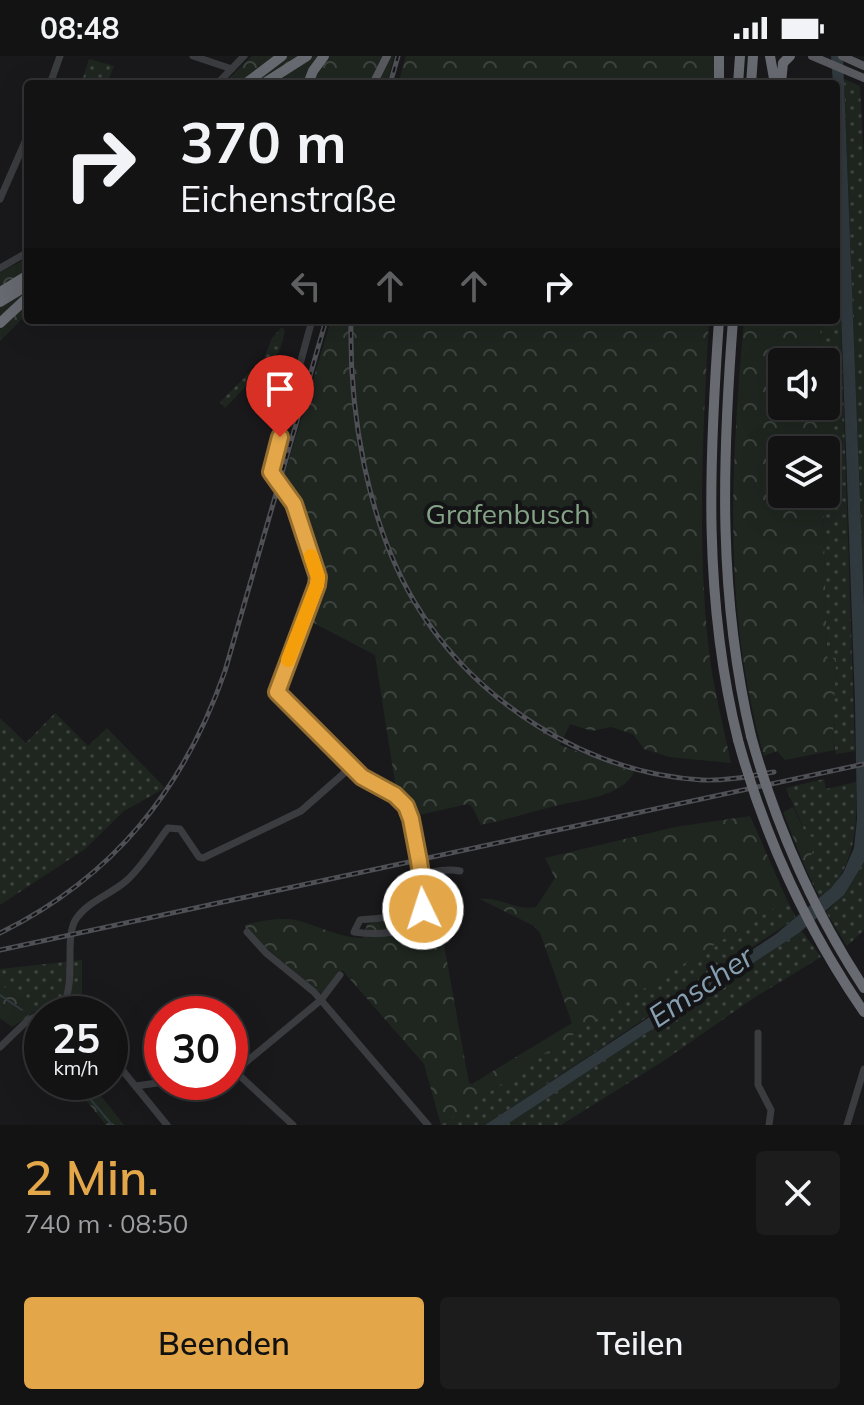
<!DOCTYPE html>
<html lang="de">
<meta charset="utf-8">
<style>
body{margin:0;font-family:Mulish,sans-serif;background:#1c1c1d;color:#f1f3f6;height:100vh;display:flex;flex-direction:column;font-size:30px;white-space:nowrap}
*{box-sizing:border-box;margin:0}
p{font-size:26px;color:#9d9ea0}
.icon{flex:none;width:44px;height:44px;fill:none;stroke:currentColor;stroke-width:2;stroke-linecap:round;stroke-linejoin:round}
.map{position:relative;height:1069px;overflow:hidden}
.sheet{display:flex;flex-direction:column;background:#131314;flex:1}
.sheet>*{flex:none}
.hud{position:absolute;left:24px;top:24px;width:816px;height:244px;border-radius:8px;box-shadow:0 8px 32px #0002,0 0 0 2px #323234;background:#131314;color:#f1f3f6;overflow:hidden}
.tools{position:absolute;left:768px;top:292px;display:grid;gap:16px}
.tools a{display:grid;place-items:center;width:72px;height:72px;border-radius:8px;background:#131314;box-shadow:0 8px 32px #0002,0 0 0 2px #323234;font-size:40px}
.speed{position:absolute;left:24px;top:940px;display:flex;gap:16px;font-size:40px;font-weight:700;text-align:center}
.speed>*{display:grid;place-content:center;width:104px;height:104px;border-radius:50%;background:#131314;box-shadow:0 8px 32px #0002,0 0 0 2px #323234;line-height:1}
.speed small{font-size:20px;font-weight:400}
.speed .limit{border:12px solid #d22;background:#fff;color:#111}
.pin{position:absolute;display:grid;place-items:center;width:68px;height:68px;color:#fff;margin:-82px -34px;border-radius:50% 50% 50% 0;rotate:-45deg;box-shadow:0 0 8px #0007}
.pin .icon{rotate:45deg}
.me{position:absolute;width:88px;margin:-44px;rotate:356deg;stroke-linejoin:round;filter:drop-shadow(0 0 6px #0008)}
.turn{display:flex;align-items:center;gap:28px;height:168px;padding:0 24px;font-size:36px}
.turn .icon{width:104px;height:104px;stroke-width:2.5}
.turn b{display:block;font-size:56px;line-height:68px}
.lanes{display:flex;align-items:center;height:76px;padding:0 24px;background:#0003;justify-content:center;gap:40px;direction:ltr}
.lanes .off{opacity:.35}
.round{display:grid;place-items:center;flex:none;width:84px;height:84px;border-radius:8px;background:#1c1c1d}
.summary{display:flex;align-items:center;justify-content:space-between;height:136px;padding:0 24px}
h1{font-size:48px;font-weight:600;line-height:60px;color:#e3a749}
.cta{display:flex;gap:16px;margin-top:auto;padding:16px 24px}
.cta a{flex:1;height:92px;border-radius:8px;background:#e3a749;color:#111;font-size:32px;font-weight:600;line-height:92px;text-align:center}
.cta a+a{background:#1c1c1d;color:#f1f3f6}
.status{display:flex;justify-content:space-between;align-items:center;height:56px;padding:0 40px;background:#131314;direction:ltr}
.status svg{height:22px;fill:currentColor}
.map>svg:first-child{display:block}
</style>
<div class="status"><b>08:48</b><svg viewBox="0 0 49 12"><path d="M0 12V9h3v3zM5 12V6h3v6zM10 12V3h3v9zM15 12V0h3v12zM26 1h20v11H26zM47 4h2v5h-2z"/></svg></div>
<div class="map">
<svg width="864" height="1069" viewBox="0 0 864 1069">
<defs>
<pattern id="grass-dots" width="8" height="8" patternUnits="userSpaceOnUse" patternTransform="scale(2)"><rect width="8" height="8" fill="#1f2620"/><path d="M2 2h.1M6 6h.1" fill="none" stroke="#3d433e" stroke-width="1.8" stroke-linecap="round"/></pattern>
<pattern id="forest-crowns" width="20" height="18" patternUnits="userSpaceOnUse" patternTransform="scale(2)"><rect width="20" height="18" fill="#1f2620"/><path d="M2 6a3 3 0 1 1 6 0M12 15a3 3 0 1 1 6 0" fill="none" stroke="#3d433e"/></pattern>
</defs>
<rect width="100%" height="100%" fill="#19191b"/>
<path fill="url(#grass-dots)" d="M89,3L114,10L107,28L82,25Z
M844,23L860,30L864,105V549Z
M836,117L855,695L836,698L833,680L836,602L827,601L823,438H826V394H822V350H826V306H821L820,264H836Z
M282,271L285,275L279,296L225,352L220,346L264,302L272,282Z
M55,657L88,690L107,672L165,732L124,755L85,793L0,849V662L26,687Z
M824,723L826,733L856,726C857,771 857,811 820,843L805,811L818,783L806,779L786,732Z
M864,806V874L847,890L826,856L844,839Z
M787,844L796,862L485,1069H441L614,951Z
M802,875L821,901L752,943L665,1004L561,1069H506Z
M82,904V937L73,947L39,962L0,927V913Z"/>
<path fill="url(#forest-crowns)" d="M252,0H394L387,28H223Z
M406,0H715L714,28H398Z
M28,202V257L0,285V216Z
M331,264H709C703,372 697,480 708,587C712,628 723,667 731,707L669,701L644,693L633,678L611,671L592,675L570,668L560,689L634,716C622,741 579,744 555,750C530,756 506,764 481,769L473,752L468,748L419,759L396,733L375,599L308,564L321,520L296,446L283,424Z
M744,264H820L821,306H782V350H822V394H782V438H823L827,601L836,602L833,680L835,694L785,704L777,695L764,700C722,552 731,414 744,264Z
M793,751L806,779L819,783L805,811L783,756Z
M750,760L787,844L614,951L441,1069L424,1008L342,914L322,938L246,875L245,869C259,865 280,861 295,864C318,869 339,882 363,882L367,868L393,864L407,857L408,833L416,827L445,821L452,847L437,850L469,1027L472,1028L572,967L540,877L534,870L480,843C501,841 515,855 536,851L555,822L545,802L675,771Z
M0,927L33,957L12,971L0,962Z
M71,1026H90L124,1069H106Z"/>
<path fill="#30393e" d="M831,0H843L864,549V806L844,839L799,877L506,1069H485L776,878L831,832L843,817L854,792L857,763L855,647L836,117V28H833Z"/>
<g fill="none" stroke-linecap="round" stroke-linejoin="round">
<path stroke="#30393e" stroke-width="2" d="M0,939L22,954
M30,970L42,985
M76,1026L112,1069"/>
<path stroke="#3a3c40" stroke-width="7" d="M193,0L232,13
M50,28L60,0
M217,28L244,0
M0,143L28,79
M0,212L28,196
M312,264L271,415L294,448L318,521L317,529L277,636L362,721L395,739L404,747L410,758L415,781
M423,829C428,876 392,881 354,876L360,864C368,862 378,864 385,861C398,855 398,838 405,828C415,816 447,812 460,815
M247,876L266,897L314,936L428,1069
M64,947C76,923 64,881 76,863C88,845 110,839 126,825C142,811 155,789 168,772L180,773L199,801L203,802L301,755L351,711
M64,947L75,958
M758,977V1029L771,1054L769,1069
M0,991L27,965L64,947
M110,999L167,1069
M234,1016L321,944L340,919
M232,1017L240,1020L293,1069
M136,1030L164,1026
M847,1069L864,1013"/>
<path stroke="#57595e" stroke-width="8" d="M812,0L864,22
M842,0L864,10
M373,28L387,0"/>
<path stroke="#676a70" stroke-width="10" d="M719,0V28
M770,0L775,28
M781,27L783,7L790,0
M245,28L282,0
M263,28L307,0
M308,28L313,15L324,0
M738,28L740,0
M751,28L753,0
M0,236L28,219
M0,246L28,229
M719,264C709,406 703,544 738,684
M733,264C722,406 718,540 751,680
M0,267L28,241"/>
<defs>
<path id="rail" d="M390,28L398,0
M351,264C349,355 367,466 414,545C473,645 586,717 702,724C727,725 750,720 774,716
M0,877C114,821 184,733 225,615L326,264
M0,894L864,708"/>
</defs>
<use href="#rail" stroke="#4e5055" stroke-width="5"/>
<use href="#rail" stroke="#141416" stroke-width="2" stroke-dasharray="6" stroke-linecap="butt"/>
<path stroke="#3a3c40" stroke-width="7" d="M415,781L423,829"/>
<path stroke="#676a70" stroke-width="10" d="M751,680C776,770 812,853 864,932
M738,684C765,782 806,872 864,956"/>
</g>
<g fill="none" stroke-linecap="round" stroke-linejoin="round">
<defs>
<path id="route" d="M280,381L271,416L294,448L318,521L317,529L277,636L362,721L395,739L406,750L411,763L419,805L424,841L423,853"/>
</defs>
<use href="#route" stroke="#946d2f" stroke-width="20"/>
<use href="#route" stroke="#e3a749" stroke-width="14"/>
<path stroke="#f59e0b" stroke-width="14" d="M288,604L317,529L318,521L311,500"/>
</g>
<g text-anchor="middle" stroke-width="8" stroke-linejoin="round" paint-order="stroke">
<g font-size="28" fill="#85a386" stroke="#141416">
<text x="508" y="468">Grafenbusch</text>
</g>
<g font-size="30" font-style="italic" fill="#87a0b1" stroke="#141416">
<text transform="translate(701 931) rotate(-34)" y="10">Emscher</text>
</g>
</g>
</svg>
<div class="tools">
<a><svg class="icon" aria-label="sound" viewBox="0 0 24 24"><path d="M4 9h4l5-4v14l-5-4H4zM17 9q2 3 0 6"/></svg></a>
<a><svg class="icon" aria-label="layers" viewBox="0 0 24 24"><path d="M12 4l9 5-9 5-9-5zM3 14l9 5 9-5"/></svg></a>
</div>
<div class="speed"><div>25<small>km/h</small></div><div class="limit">30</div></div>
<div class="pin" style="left:280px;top:381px;background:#d93025"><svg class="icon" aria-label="arrive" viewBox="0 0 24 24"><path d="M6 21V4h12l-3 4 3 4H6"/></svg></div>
<svg class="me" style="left:423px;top:853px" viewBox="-20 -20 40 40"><circle r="17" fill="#e3a749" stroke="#fff" stroke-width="3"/><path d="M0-11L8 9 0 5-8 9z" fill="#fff"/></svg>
<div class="hud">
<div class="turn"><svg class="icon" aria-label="right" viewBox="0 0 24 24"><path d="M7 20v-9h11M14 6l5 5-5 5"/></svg><div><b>370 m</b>Eichenstraße</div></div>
<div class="lanes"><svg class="icon off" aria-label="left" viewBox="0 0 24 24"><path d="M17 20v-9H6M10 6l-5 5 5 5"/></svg><svg class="icon off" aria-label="ahead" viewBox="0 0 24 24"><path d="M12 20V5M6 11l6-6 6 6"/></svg><svg class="icon off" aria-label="ahead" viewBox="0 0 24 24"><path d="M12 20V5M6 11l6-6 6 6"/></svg><svg class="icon" aria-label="right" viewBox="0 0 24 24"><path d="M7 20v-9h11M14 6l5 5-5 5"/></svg></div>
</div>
</div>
<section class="sheet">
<div class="summary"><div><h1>2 Min.</h1><p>740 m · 08:50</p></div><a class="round"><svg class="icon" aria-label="close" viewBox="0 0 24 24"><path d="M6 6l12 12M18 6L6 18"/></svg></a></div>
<div class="cta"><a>Beenden</a><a>Teilen</a></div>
</section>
